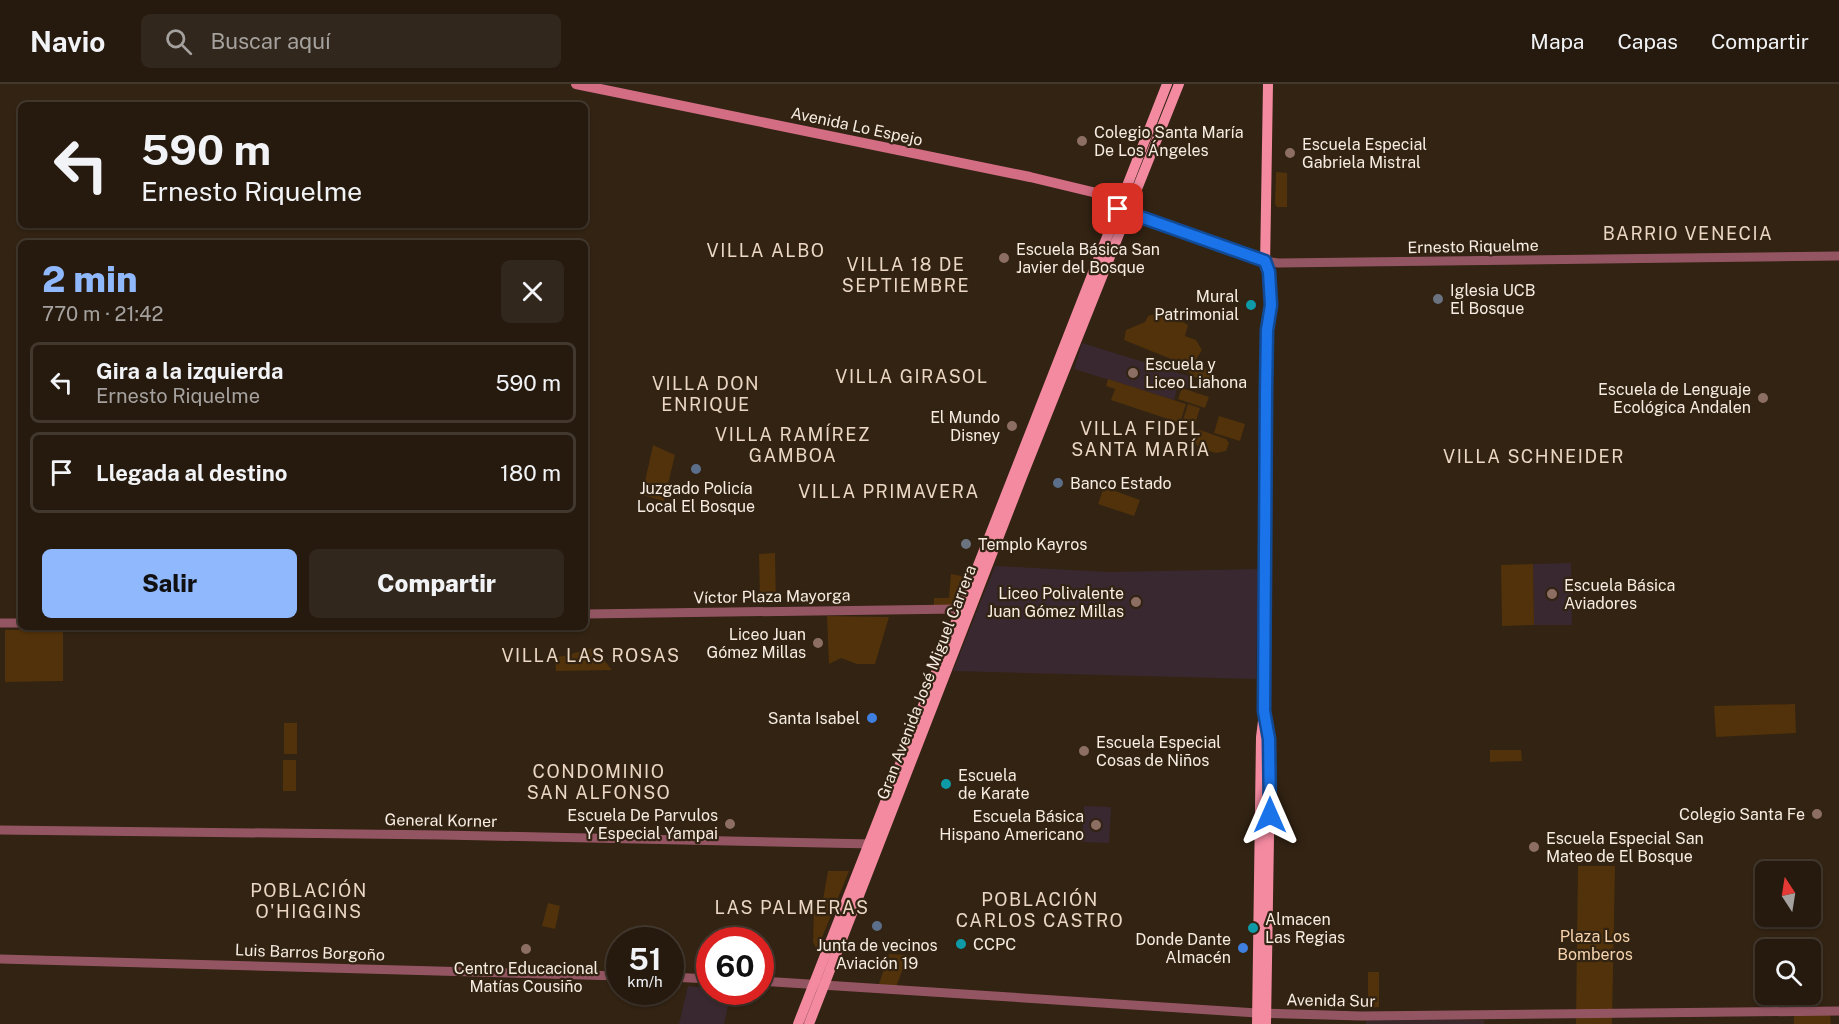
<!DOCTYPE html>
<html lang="es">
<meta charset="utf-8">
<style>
body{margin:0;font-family:"Public Sans",sans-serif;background:#32271c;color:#f1f3f6;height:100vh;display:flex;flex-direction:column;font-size:22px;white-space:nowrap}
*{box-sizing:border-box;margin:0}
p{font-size:20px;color:#a4a19e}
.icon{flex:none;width:33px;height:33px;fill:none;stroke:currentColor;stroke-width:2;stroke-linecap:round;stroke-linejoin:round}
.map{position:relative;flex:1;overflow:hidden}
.panel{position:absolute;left:18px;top:156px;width:570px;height:390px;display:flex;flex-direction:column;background:#261a0e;border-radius:9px;box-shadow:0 2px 4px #0004,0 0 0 2px #42382e}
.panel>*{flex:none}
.hud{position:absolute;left:18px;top:18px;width:570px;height:126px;border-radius:9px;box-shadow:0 2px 4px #0004,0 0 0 2px #42382e;background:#261a0e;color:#f1f3f6;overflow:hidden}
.needle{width:39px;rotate:348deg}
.controls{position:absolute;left:1755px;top:777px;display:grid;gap:12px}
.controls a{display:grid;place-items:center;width:66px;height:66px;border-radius:9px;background:#261a0e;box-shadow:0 2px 4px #0004,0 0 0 2px #42382e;font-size:30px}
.speed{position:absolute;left:606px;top:843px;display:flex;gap:12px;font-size:30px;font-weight:700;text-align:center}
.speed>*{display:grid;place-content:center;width:78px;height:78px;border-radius:50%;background:#261a0e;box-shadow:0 2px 4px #0004,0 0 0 2px #42382e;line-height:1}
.speed small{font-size:15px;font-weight:400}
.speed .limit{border:9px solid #d22;background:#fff;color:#111}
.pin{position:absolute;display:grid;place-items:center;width:51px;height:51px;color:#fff;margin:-26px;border-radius:12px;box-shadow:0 3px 9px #0006}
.me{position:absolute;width:66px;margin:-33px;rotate:0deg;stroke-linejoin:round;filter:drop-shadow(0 0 4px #0008)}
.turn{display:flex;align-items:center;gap:21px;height:126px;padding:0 24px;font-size:27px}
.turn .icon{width:78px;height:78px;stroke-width:2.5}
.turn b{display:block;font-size:42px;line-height:51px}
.round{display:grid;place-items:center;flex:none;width:63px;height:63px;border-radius:9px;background:#32271c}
.head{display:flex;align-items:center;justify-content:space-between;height:102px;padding:0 24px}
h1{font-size:36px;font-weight:800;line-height:45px;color:#90b8fd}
.button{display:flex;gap:12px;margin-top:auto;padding:12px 24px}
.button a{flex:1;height:69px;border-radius:9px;background:#90b8fd;color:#111;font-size:24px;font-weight:800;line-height:69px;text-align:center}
.button a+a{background:#32271c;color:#f1f3f6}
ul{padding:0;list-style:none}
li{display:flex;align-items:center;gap:18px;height:81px;margin:0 12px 9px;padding:0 12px;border:3px solid #42382e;border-radius:9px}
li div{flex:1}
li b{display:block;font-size:22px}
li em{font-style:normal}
header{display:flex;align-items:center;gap:36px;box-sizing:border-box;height:84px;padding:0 30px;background:#261a0e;border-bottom:2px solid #42382e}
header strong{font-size:28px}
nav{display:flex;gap:33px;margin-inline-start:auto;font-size:21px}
.search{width:420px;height:54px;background:#32271c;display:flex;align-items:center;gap:15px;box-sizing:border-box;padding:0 21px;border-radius:9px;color:#a4a19e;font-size:22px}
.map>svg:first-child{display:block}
</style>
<header>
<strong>Navio</strong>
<div class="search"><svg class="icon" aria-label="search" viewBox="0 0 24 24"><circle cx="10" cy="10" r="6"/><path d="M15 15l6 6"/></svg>Buscar aquí</div>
<nav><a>Mapa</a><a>Capas</a><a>Compartir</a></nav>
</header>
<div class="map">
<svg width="1839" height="940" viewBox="0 0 1839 940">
<rect width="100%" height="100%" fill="#322313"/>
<path fill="#392830" d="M1082,259L1192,293L1188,304L1178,301L1174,316L1074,285Z
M1571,479L1572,541H1534L1533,480Z
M995,482L1109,488L1258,485L1256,595L953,587Z
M1084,722L1111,723L1109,759L1082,758Z
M688,902L709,904L710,908H731L724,940H679Z"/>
<path fill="#3b282b" d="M1366,935L1484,936V940H1366Z"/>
<path fill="#51320a" d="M1276,88L1287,89V123H1277L1275,120Z
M1161,228H1171L1174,233L1188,241L1185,252L1196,256L1202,266L1195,277L1218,294L1216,299L1194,293L1189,288L1190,279L1171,275L1124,256L1126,246L1145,238L1148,232Z
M1108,295L1186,320L1180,339L1111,316L1115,305L1106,302Z
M1182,304L1209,313L1205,324L1178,315Z
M1188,320L1200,324L1194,343L1182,339Z
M1219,332L1245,340L1240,357L1214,349Z
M1200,346L1226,355L1229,359L1226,367L1216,369L1199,364L1189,349Z
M653,361L675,371L664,417L642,411Z
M1104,403L1140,416L1134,432L1098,420Z
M775,469L776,520L760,519L759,470Z
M1533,480L1534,541L1502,542L1501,481Z
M951,490L967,493L955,521H934V514H949Z
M827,532L889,533L875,580H857L841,574L829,580Z
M63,545V597L5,598V546Z
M594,564L612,586L556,587L555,574Z
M1795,620L1796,649L1716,653L1714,622Z
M284,639H297V670H284Z
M1490,666H1521L1522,677L1490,678Z
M283,676H296V707H283Z
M1578,782H1615L1612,940H1576Z
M828,787H849L817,866L813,858L814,825L822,821Z
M548,819L560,822L555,845L542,842Z
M889,870L908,871L896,903L879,900Z
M1368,888H1379V923L1368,924Z
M1830,928L1831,940H1794V929Z"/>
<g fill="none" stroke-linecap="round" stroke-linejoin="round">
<path stroke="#945562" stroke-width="9" d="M1265,177L1278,179L1839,172
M585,530L959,525
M0,539H21
M0,746L443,751L873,760
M0,875L620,892
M670,893L710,895
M760,897L1257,929L1361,932L1839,927"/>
<path stroke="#d26d83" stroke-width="10" d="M576,0L1030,93L1130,117"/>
<path stroke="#f38aa0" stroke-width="10" d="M1121,126L1265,177
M1265,177C1275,200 1269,226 1267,250L1264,628L1269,655L1270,691L1266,940
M1265,183L1268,0
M798,940L1167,0
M809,940L1022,393L1179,0
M1257,940L1261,653L1263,637"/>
</g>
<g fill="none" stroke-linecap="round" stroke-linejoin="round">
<defs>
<path id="route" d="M1118,125L1265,177L1269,188L1271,221L1267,246L1266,307L1264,627L1269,655L1270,731"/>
</defs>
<use href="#route" stroke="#114b97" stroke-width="15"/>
<use href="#route" stroke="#1a73e8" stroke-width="10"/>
</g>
<g fill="#8d6e63" stroke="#322313" stroke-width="2">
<circle cx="1082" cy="57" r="6"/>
<circle cx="1290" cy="69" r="6"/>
<circle cx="1004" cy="174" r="6"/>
<circle cx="1133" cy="289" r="6"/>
<circle cx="1763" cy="314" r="6"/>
<circle cx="1012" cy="342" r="6"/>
<circle cx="1552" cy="510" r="6"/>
<circle cx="1136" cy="518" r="6"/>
<circle cx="818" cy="559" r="6"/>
<circle cx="1084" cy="667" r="6"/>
<circle cx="1817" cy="730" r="6"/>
<circle cx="730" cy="740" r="6"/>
<circle cx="1096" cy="741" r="6"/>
<circle cx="1534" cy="763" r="6"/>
<circle cx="526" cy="865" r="6"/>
</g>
<g fill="#6b7280" stroke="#322313" stroke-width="2">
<circle cx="1438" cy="215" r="6"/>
<circle cx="966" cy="460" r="6"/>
</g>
<g fill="#0f9aa8" stroke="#322313" stroke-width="2">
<circle cx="1251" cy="221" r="6"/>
<circle cx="946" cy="700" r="6"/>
<circle cx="1253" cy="844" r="6"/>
<circle cx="961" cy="860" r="6"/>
</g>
<g fill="#5c6f8a" stroke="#322313" stroke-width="2">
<circle cx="696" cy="385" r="6"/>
<circle cx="1058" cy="399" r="6"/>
<circle cx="877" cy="842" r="6"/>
</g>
<g fill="#3f7fe0" stroke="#322313" stroke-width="2">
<circle cx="872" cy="634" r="6"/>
<circle cx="1243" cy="864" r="6"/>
</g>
<g text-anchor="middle" stroke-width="4.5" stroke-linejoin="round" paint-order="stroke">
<g font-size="16" fill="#f6ece1" stroke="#322313">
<text transform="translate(857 42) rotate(12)" y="6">Avenida Lo Espejo</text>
<text transform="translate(1473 162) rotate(-1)" y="6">Ernesto Riquelme</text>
<text transform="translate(772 512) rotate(-1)" y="6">Víctor Plaza Mayorga</text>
<text transform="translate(926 598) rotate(-69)" y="6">Gran Avenida José Miguel Carrera</text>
<text transform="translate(441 736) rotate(1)" y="6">General Korner</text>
<text transform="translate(310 868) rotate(2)" y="6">Luis Barros Borgoño</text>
<text transform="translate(1331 916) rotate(1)" y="6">Avenida Sur</text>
</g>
<g font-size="16" fill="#f6ece1" stroke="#322313" text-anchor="start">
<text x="1094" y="54">Colegio Santa María<tspan x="1094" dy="18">De Los Ángeles</tspan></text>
<text x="1302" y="66">Escuela Especial<tspan x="1302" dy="18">Gabriela Mistral</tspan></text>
<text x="1016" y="171">Escuela Básica San<tspan x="1016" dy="18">Javier del Bosque</tspan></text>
<text x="1450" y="212">Iglesia UCB<tspan x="1450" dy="18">El Bosque</tspan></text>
<text x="1239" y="218" text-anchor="end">Mural<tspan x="1239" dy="18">Patrimonial</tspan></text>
<text x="1145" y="286">Escuela y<tspan x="1145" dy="18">Liceo Liahona</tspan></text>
<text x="1751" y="311" text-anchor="end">Escuela de Lenguaje<tspan x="1751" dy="18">Ecológica Andalen</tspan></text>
<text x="1000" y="339" text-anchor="end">El Mundo<tspan x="1000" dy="18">Disney</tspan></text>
<text x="1070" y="405">Banco Estado</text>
<text x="696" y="410" text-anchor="middle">Juzgado Policía<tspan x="696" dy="18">Local El Bosque</tspan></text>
<text x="978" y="466">Templo Kayros</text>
<text x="1564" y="507">Escuela Básica<tspan x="1564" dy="18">Aviadores</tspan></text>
<text x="1124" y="515" text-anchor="end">Liceo Polivalente<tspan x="1124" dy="18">Juan Gómez Millas</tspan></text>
<text x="806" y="556" text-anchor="end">Liceo Juan<tspan x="806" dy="18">Gómez Millas</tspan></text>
<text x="860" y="640" text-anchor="end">Santa Isabel</text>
<text x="1096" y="664">Escuela Especial<tspan x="1096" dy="18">Cosas de Niños</tspan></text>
<text x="958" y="697">Escuela<tspan x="958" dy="18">de Karate</tspan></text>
<text x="1805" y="736" text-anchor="end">Colegio Santa Fe</text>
<text x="718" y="737" text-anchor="end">Escuela De Parvulos<tspan x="718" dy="18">Y Especial Yampai</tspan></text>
<text x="1084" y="738" text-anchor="end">Escuela Básica<tspan x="1084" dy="18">Hispano Americano</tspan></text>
<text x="1546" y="760">Escuela Especial San<tspan x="1546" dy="18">Mateo de El Bosque</tspan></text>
<text x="1265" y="841">Almacen<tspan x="1265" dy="18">Las Regias</tspan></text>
<text x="1231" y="861" text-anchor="end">Donde Dante<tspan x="1231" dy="18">Almacén</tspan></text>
<text x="973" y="866">CCPC</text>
<text x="877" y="867" text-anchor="middle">Junta de vecinos<tspan x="877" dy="18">Aviación 19</tspan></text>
<text x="526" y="890" text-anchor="middle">Centro Educacional<tspan x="526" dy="18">Matías Cousiño</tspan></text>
</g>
<g font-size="16" fill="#f6d3ad" stroke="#322313">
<text x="1595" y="858">Plaza Los<tspan x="1595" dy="18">Bomberos</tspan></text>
</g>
<g font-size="18" letter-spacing="1.5" fill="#ebd7c3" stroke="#322313">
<text x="1688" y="156">BARRIO VENECIA</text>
<text x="766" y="173">VILLA ALBO</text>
<text x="906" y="187">VILLA 18 DE<tspan x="906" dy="21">SEPTIEMBRE</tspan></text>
<text x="912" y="299">VILLA GIRASOL</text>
<text x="706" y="306">VILLA DON<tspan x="706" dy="21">ENRIQUE</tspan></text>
<text x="1141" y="351">VILLA FIDEL<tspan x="1141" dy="21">SANTA MARÍA</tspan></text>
<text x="793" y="357">VILLA RAMÍREZ<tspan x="793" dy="21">GAMBOA</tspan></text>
<text x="1534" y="379">VILLA SCHNEIDER</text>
<text x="889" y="414">VILLA PRIMAVERA</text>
<text x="591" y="578">VILLA LAS ROSAS</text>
<text x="599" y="694">CONDOMINIO<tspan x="599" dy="21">SAN ALFONSO</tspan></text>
<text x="309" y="813">POBLACIÓN<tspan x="309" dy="21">O'HIGGINS</tspan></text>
<text x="1040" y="822">POBLACIÓN<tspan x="1040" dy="21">CARLOS CASTRO</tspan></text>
<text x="792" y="830">LAS PALMERAS</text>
</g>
</g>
</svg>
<div class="controls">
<a><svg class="needle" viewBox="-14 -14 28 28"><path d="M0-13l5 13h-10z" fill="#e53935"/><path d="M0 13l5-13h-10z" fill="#a4a19e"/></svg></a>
<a><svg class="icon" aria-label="search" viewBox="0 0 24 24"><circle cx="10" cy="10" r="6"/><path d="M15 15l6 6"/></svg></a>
</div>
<div class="speed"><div>51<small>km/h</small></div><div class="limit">60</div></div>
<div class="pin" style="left:1118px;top:125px;background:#d93025"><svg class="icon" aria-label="arrive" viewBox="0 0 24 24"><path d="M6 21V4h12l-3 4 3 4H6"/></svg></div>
<svg class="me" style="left:1270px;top:731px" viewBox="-20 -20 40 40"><path d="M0-17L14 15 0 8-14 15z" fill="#1a73e8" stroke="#fff" stroke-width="4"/></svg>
<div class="hud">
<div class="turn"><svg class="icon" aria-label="left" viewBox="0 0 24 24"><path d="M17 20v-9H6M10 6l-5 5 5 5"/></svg><div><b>590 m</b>Ernesto Riquelme</div></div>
</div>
<section class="panel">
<div class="head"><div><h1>2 min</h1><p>770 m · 21:42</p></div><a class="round"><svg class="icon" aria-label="close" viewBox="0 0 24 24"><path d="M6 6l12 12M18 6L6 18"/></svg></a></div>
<ul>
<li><svg class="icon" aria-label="left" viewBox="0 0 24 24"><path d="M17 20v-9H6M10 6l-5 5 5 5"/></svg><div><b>Gira a la izquierda</b><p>Ernesto Riquelme</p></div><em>590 m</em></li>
<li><svg class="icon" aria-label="arrive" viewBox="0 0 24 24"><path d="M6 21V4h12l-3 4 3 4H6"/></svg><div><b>Llegada al destino</b></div><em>180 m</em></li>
</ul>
<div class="button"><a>Salir</a><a>Compartir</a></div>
</section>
</div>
